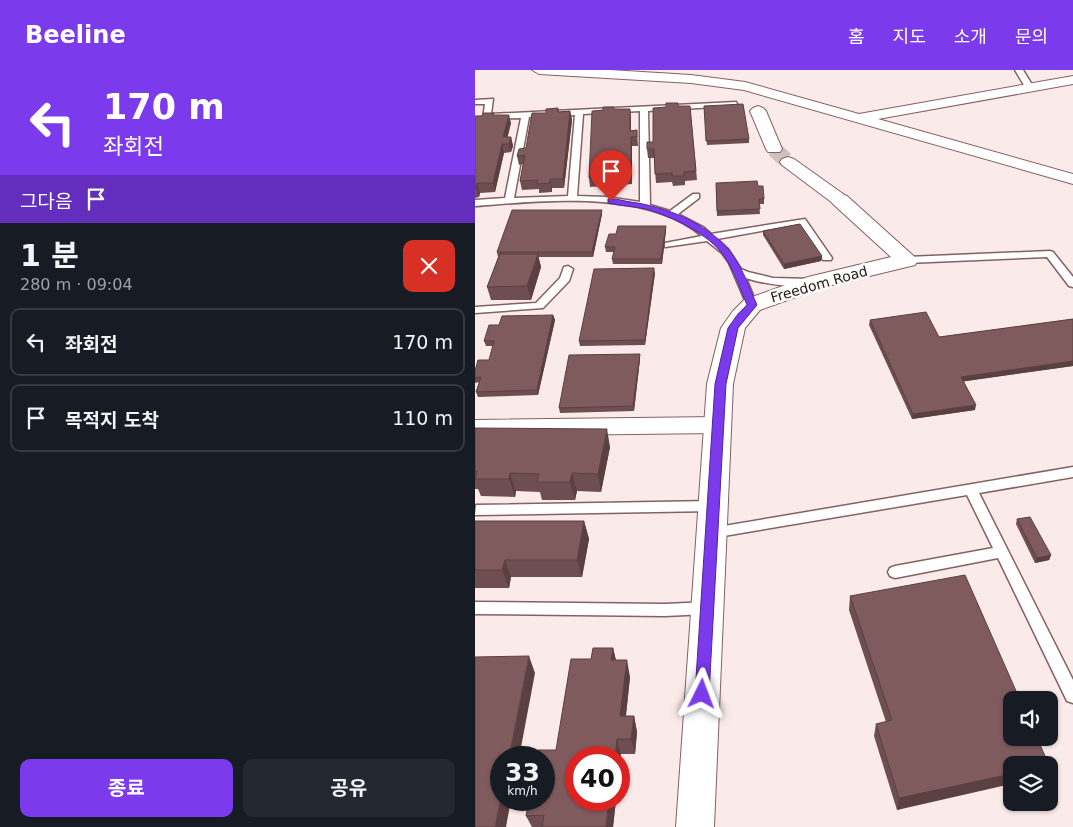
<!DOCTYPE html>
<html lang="ko">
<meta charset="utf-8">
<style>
body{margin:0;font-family:"DejaVu Sans","Noto Sans KR",sans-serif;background:#242831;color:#f1f3f6;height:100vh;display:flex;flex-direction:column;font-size:19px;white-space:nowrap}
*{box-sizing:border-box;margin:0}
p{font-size:16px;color:#9ea1a6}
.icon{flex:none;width:28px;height:28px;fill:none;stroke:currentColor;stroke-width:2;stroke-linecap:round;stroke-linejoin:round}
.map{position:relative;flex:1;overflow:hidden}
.sheet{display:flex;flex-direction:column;background:#171b24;width:475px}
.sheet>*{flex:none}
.top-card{background:#7c3aed;color:#fff;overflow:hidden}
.fabs{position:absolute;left:528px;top:621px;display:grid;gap:10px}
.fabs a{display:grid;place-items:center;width:55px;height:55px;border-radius:10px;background:#171b24;box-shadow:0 1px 4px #0004;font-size:25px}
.speed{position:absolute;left:15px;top:676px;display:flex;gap:10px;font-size:25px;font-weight:700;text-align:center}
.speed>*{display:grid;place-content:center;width:65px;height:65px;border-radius:50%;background:#171b24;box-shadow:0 1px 4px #0004;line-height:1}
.speed small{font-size:12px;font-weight:400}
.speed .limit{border:8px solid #d22;background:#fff;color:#111}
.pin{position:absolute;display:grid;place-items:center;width:42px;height:42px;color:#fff;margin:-51px -21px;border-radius:50% 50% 50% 0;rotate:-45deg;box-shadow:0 0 5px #0007}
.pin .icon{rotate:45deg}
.me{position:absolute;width:55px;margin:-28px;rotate:3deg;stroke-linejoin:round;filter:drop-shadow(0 0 4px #0008)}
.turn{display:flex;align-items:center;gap:18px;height:105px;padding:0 20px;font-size:22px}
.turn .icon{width:65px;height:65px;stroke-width:2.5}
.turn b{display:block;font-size:35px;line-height:42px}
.then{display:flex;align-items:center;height:48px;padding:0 20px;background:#0003;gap:10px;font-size:19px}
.round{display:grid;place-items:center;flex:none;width:52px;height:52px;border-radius:10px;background:#242831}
.summary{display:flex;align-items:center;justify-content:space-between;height:85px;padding:0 20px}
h1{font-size:30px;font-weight:700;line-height:38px}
.button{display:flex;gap:10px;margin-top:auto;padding:10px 20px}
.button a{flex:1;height:58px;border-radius:10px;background:#7c3aed;color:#fff;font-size:20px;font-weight:700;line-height:58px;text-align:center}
.button a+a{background:#242831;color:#f1f3f6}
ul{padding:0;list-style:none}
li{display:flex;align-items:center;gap:15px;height:68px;margin:0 10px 8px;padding:0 10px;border:2px solid #363941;border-radius:10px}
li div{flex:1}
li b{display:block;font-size:19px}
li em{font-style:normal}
header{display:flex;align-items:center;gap:30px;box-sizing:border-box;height:70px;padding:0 25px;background:#7c3aed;color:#fff}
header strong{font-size:24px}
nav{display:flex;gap:28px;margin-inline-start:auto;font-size:18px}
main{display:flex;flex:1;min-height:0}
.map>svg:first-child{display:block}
</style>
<header>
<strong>Beeline</strong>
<nav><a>홈</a><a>지도</a><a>소개</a><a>문의</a></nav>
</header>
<main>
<section class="sheet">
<div class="top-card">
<div class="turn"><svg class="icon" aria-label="left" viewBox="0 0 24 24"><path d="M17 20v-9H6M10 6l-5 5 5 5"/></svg><div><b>170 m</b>좌회전</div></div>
<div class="then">그다음<svg class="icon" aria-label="arrive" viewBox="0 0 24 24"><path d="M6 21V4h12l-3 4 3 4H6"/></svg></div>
</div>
<div class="summary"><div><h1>1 분</h1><p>280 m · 09:04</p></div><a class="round" style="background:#d93025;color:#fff"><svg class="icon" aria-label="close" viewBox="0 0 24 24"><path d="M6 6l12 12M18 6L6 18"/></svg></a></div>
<ul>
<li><svg class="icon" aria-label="left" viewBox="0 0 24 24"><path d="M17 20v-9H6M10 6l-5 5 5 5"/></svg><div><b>좌회전</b></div><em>170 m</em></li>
<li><svg class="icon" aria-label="arrive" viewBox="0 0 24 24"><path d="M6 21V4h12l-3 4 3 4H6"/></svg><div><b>목적지 도착</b></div><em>110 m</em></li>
</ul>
<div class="button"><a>종료</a><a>공유</a></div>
</section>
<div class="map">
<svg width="598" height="757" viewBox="0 0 598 757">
<rect width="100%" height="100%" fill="#fbeaea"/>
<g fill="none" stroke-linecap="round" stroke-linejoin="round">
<path stroke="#d1c0c0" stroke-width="16" stroke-dasharray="16 8" stroke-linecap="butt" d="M299,79L313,92"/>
<defs>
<path id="lane" d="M540,0H548L559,18L558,20H552Z
M18,29L16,44L261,32L262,34L258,36L173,41L175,135L195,141L218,124H224V128L203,144L228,157L236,164L330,149L357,188L356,190H348L324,154L242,169L253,179L266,199L273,202L298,208L337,209L342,212C332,221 284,213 271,208L282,235L277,238L272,235L254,193L247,183L232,171L190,177V173L227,166C172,119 67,131 0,136V130L30,128L46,48L8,49L10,34H0V30ZM165,41V132L132,127L102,126L108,44ZM100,45L93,126L39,128L54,47Z
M575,181L578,182L598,207V217L594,216L572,187L432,193L427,190L432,187Z
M93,196L98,199L94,211L68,238L0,243V237L61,233L85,208L89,197Z
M598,397V407L504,423L598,610V633L592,631L523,488L420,508L415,506L413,502L415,498L420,496L518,478L492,425L237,468L232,467L230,463L232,459L237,458Z
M238,431L243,432L245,436L243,440L238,441L0,445L1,435Z
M0,532L190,534L232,532L237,534L239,538L237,542L232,544L190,546L0,544Z"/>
<path id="street" d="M57,0H135L216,5L270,12L384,44L598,6V14L403,49L598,104V114L269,20L216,13L64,4Z
M283,36L288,38L291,41L307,79L305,82H293L291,79L275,41L278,38Z
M313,87L319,89L371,126L374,130L371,134L365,135L359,134L307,95L305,92L307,89Z
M243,347L251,349L255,355L251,361L243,363L0,366V350Z"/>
<path id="secondary" d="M365,124L372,126L443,190L440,195L349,217L285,240L270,258L258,314L239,757H201L232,314L246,258L258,241L269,230L333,207L416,187L358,134L355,130L358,126Z"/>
</defs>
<use href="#lane" stroke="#866162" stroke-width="3"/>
<use href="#street" stroke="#866162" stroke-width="2"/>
<use href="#secondary" stroke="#866162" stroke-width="2"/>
<use href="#lane" fill="#fff" fill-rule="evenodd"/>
<use href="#street" fill="#fff" fill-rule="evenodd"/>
<use href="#secondary" fill="#fff" fill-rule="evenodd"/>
</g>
<path fill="#6e4e50" d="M203,36H215L222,110L210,111V115L198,116L197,112L181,113L179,88H173L172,79L178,72Z
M229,36L274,69V73L232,75Z
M83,38L84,42L95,41L97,50L89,118H77V122L64,123V119L47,120L45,111L48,94L44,95L42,86L51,78L71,43Z
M140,39H155L156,61L162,60L163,76H157V114L142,115V120H129L128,116L115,117L114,108Z
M19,45L36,53L32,67H36L38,76L36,82L29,83L20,122L5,123L4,127L0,128V46Z
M241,113L283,116L289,129V134H284L285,144L242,146Z
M127,140V144L118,187H63L66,197L56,230H16L12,217L23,187L22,182Z
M191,160L187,194H138L137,189L139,182H131L130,177L141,164Z
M288,161L347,186L346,191L309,199L288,165Z
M180,203L170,275L105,276L104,271Z
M78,245L80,250L63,325L3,327L1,322L4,312L0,313V301L14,290L18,276H11L9,271L24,255Z
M598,249V296L489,311L500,340L437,349L394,255L395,250L464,267Z
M165,289L159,341L85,343L84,338Z
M0,358L135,377L126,422L102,421L100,430H67L65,422L41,421L40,427L6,426L3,419H0Z
M542,449L576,485L574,490L560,493L541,454Z
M0,451H109L114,469L107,507H36L34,518H0Z
M375,526L574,695L422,740L399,666L401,654L411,652L374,540Z
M138,578L141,590L155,607L151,646H159L162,662L160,684H146L144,704V688L101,730H141L138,757H57L51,746L81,680L116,589Z"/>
<path fill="#5a4041" d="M155,39L156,47V69L155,61Z
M95,41L97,50L89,118L88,109Z
M34,45L36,53L31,74L28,67Z
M36,67L38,76L36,82L34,74Z
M156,67L157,76V114L156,105Z
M27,74L29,83L20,122L18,113Z
M75,109L77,118V122L75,113Z
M2,113L5,123L4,127L1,118Z
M127,140V144L118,187L117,182Z
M191,156V160L187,194L186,189Z
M63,184L66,197L56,230L52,216Z
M347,186L346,191L309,199V194Z
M179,198L180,203L170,275V270Z
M78,245L80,250L63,325L62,320Z
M165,284V289L159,341L158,336Z
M598,291V296L485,312L486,307Z
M501,335L500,340L437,349L438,344Z
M132,359L135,377L126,422L123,404Z
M35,403L41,421L40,427L34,409Z
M97,403L102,421L100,430L95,412Z
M109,451L114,469L107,507L102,490Z
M576,485L574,490L560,493L562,488Z
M30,490L36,507L34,518L27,500Z
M138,578L142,595L136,590Z
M54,586L60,603L44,688H34Z
M152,590L155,607L149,662L145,646Z
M159,646L162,662L160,684L156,669Z
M142,669L146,684L144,704V688H140Z
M536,704V714L422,740L424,728Z
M26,727V730H36L31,757H20Z
M134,730H141L138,757H131Z"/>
<path fill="#805b5d" stroke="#5a4041" d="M191,33H203V36H215L221,101L209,102V106H197V103L180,104L179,79H172V72H178V38L191,37Z
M268,34L274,69L231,71L229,36Z
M128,37H139V39H155V61L162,60V67H156V105L141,106V110L127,111L128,107L114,108L117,41L128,40Z
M83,38V42L95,41L88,109H75V113L62,114L63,110L45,111L50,85L42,86L44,79L51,78L57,43H71V39Z
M8,43H19L18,45H34L28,67H36L34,74H27L18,113H2L1,118H0V46H7Z
M282,111L283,116H288L289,129H284L285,139L242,141L241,113Z
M37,140H127L117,182H22Z
M325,154L347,186L309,194L288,161Z
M143,156H191L186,189H137L140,177H130L134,164H141Z
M25,184H63L52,216L12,217Z
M179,198L170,270L104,271L119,199Z
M451,242L464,267L598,249V291L486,307L501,335L438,344L395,250Z
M78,245L62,320L1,322L6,307L0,308V301L3,290H14L19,271H9L14,255H24L27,246Z
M165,284L158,336L84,338L94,285Z
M0,358L132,359L123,404L97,403L95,412H62L64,404L35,403L34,409H0L2,401H0Z
M555,447L576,485L562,488L542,449Z
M0,451H109L102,490H30L27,500H0Z
M490,505L545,630H536V668H562L574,695H536V704L424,728L401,654L417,650L375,526Z
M118,578H138L136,590H152L145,646H159L156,669H142L140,688H101V730H134L131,757H67L69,745L51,746L54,730H69V688H62L63,680H81L96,589H116Z
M54,586L34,688H26V727L20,757H0V587Z"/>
<path fill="#7c3aed" stroke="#51269a" d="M133,129C140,128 148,131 156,132C191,137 230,152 254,180C267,196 274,217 282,235L263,258L251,314L234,624L232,628L227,630L222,628L220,624L240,314L253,258L263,244L272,235C265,218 259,201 249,186C234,164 196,146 171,139C158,136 145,136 133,133Z"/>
<g text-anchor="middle" stroke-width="5" stroke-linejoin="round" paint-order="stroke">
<g font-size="14" fill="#28191a" stroke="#fcfcfc">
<text transform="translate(344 214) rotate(-16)" y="5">Freedom Road</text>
</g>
</g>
</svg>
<div class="fabs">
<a><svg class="icon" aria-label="sound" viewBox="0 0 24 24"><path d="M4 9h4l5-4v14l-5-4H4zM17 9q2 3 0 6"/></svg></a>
<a><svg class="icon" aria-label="layers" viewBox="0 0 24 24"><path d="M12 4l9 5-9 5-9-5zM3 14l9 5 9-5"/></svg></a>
</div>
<div class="speed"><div>33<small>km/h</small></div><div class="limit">40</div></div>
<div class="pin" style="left:136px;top:131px;background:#d93025"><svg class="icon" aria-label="arrive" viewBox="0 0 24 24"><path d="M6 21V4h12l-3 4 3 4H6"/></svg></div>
<svg class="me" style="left:227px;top:624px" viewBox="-20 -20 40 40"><path d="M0-17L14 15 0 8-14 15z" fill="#7c3aed" stroke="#fff" stroke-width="4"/></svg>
</div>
</main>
